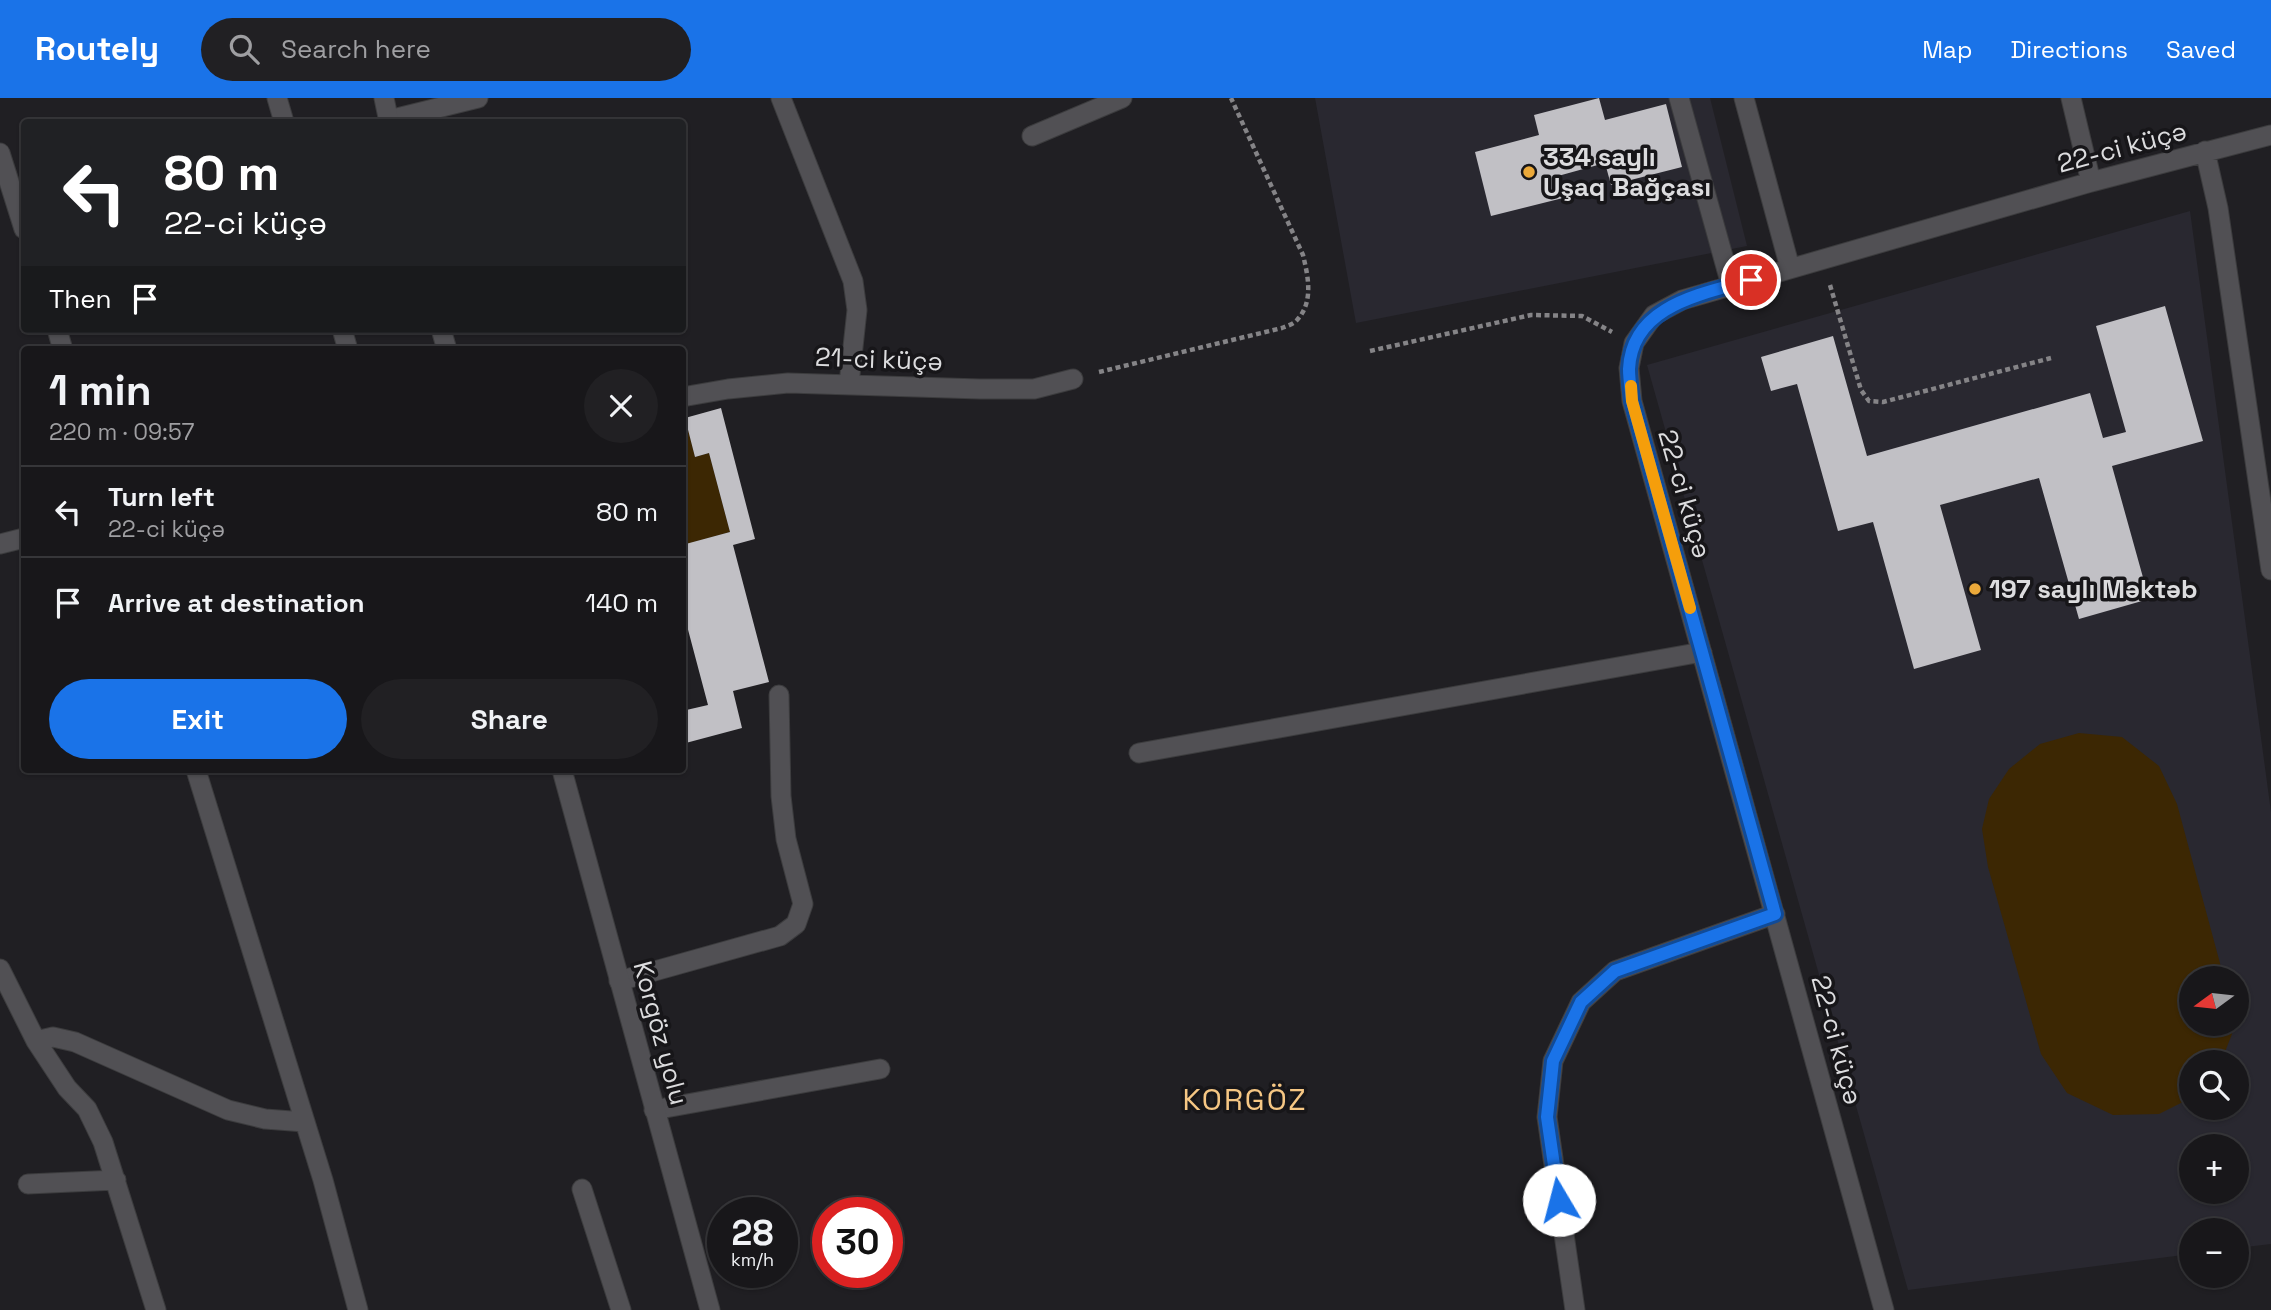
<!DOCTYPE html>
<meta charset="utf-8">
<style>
body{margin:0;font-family:"Space Grotesk",sans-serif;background:#212023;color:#f1f3f6;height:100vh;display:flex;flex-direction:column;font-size:26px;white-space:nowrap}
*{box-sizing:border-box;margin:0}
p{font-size:23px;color:#9f9fa2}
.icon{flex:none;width:38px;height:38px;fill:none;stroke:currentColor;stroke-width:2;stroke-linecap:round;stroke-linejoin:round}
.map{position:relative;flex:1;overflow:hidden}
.details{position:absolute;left:21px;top:248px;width:665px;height:427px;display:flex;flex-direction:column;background:#18171a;border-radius:7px;box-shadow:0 2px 5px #0004,0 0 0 2px #363639}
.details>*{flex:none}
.top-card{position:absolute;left:21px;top:21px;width:665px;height:214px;border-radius:7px;box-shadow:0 2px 5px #0004,0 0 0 2px #363639;background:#202124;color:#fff;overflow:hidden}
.needle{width:46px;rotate:255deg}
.controls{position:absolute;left:2179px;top:868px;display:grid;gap:14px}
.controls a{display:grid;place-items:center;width:70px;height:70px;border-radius:50%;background:#18171a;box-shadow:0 2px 5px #0004,0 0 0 2px #363639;font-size:35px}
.speed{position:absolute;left:707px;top:1099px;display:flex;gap:14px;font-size:35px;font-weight:700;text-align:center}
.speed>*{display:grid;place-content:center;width:91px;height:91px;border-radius:50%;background:#18171a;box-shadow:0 2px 5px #0004,0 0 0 2px #363639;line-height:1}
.speed small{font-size:18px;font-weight:400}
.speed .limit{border:10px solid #d22;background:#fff;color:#111}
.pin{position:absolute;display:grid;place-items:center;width:60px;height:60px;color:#fff;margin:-30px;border:4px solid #fff;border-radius:50%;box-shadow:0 2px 7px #0007}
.me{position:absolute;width:77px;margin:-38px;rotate:352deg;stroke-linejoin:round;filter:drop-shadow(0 0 5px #0008)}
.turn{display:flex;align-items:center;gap:24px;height:147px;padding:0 28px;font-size:32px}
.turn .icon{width:91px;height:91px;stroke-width:2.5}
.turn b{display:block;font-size:49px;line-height:60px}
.then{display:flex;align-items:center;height:66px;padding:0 28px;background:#0003;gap:14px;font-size:26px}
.round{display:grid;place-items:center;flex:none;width:74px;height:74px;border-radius:37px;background:#212023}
.summary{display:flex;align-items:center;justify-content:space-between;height:119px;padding:0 28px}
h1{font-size:42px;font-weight:600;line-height:52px}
.primary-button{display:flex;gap:14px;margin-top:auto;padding:14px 28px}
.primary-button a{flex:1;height:80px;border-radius:42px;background:#1a73e8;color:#fff;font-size:28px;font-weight:600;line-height:80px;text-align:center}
.primary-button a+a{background:#212023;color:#f1f3f6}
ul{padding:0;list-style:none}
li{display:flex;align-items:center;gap:21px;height:91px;padding:0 28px;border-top:2px solid #363639}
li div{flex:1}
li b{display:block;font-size:26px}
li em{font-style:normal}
header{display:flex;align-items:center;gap:42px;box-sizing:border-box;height:98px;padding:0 35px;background:#1a73e8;color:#fff}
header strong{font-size:33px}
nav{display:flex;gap:38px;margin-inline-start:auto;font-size:24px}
.search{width:490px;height:63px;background:#212023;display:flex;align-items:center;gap:18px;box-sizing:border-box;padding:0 24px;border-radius:38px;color:#9f9fa2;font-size:26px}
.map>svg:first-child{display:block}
</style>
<header>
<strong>Routely</strong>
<div class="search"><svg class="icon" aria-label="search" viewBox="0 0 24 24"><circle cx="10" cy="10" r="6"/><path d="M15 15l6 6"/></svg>Search here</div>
<nav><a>Map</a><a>Directions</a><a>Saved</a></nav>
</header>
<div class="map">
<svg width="2271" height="1212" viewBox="0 0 2271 1212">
<rect width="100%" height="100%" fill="#201f23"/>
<path fill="#292830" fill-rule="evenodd" d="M1315,0H1710L1747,148L1356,225Z
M2190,113L2271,714V1146L2237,1150L2236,1132H2191V1156L1908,1192L1647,267ZM2191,880H2236V926H2191ZM2191,964H2236V1010H2191ZM2191,1048H2236V1094H2191Z"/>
<path fill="#3c2703" d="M682,320H685L695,359L709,355L730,434L683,447Z
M2079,635L2122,639L2159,668L2177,706L2224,880H2191V926H2231L2232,936L2221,964H2191V1000L2159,1016L2113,1017L2067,995L2041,956L1988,769L1982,731L1989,701L2009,671L2040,646Z"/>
<path fill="#c1c0c5" d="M1599,0L1605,22L1666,6L1682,69L1611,87L1605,65L1558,78L1563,100L1491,118L1475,54L1539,37L1534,17Z
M2165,208L2203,343L2112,368L2149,501L2079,521L2039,380L1940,407L1981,552L1914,571L1873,424L1838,433L1797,286L1771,293L1761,259L1833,238L1867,358L2090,295L2103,340L2126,334L2096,228Z
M721,310L755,441L733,447L769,584L733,593L742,630L682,646V613L708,607L682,509V447L730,434L709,355L695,359L685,320Z"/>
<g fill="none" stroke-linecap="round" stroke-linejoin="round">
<defs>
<path id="service" d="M1679,0L1731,187"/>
<path id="minor" d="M277,0L284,24
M781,0L853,183L857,212L849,286
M1744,0L1790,170
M2071,0L2091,84
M389,22L478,0
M1032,38L1122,0
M2205,53L2218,110L2271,472
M0,55L24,131
M57,231L63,252
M342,231L348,252
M682,299L728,291L788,285L980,291H1034L1073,281
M0,446L24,440
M1139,655L1702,554
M196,672L323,1082L358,1212
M0,871L36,943L67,990L87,1011L103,1044L156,1212
M619,883L780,838L796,826L803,806L786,741L781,698L779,597
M36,943L53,939L75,944L228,1012L265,1021L305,1024
M654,1012L880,971
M28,1086L116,1082
M582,1091L621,1212
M1575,1212L1547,1019L1553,963L1581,904L1615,873L1775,816
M1884,1212L1632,303L1629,270L1634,245L1654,217L1682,202L2091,84L2271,37"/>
<path id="secondary" d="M384,0L389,24
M441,231L447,252
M562,672L710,1212"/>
</defs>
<use href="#service" stroke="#3c3c3e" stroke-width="21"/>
<use href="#minor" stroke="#3c3c3e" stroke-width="21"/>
<use href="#secondary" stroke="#3c3c3e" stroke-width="21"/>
<path stroke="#858487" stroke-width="4.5" stroke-dasharray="5 3.5" stroke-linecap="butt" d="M1830,187L1861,292L1869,303L1883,304L2051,260
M1370,253L1531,217L1582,218L1612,234
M1099,274L1282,230C1287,228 1294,226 1297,222C1314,204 1308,178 1303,157L1231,0"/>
<use href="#service" stroke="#515054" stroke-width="19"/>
<use href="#minor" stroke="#515054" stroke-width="19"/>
<use href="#secondary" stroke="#515054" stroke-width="19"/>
</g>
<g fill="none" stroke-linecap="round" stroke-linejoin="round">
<defs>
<path id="route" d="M1559,1102L1547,1019L1551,982L1553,963L1581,904L1615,873L1775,816L1632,303C1631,293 1629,281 1629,271C1632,207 1702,196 1751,182"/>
</defs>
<use href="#route" stroke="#114b97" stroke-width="18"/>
<use href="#route" stroke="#1a73e8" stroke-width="12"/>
<path stroke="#f59e0b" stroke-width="12" d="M1631,288L1632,303L1690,510"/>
</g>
<g fill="#eba93a" stroke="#171619" stroke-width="2.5">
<circle cx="1529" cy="74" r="7"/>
<circle cx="1975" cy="491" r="7"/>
</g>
<g text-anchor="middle" stroke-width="7" stroke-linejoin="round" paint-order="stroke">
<g font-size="26" fill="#dcdcde" stroke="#171619">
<text transform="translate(2122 49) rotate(-15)" y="9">22-ci küçə</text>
<text transform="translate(879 261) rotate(2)" y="9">21-ci küçə</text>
<text transform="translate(1685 396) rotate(74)" y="9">22-ci küçə</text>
<text transform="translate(661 935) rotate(75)" y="9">Korgöz yolu</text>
<text transform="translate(1837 942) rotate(75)" y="9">22-ci küçə</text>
</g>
<g font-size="26" font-weight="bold" fill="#dcdcde" stroke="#171619" text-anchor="start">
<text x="1543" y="68">334 saylı<tspan x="1543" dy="30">Uşaq Bağçası</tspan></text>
<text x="1989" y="500">197 saylı Məktəb</text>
</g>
<g font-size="30" letter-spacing="2" fill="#f6c784" stroke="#171619">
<text x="1245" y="1012">KORGÖZ</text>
</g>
</g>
</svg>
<div class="controls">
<a><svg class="needle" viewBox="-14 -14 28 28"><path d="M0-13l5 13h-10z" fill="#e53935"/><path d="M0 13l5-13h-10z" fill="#9f9fa2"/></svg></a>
<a><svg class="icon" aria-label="search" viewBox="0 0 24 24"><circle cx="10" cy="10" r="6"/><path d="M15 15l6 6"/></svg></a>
<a>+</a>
<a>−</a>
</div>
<div class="speed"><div>28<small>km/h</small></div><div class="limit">30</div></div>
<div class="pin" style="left:1751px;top:182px;background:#d93025"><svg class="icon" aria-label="arrive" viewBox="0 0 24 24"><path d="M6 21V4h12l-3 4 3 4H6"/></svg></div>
<svg class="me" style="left:1559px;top:1102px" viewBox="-20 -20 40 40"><circle r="19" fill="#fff"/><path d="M0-13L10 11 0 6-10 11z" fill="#1a73e8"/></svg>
<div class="top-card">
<div class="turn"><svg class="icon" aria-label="left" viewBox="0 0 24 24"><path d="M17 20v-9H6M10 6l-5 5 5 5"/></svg><div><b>80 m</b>22-ci küçə</div></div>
<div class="then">Then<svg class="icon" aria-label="arrive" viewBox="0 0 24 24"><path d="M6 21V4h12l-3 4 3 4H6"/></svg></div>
</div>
<section class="details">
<div class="summary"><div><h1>1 min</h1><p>220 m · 09:57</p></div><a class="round"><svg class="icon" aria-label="close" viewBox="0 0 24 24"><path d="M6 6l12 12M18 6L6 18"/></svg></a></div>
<ul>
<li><svg class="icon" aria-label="left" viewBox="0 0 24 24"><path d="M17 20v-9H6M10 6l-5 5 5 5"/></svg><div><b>Turn left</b><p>22-ci küçə</p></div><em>80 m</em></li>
<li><svg class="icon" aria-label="arrive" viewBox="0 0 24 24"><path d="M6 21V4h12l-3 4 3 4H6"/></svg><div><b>Arrive at destination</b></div><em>140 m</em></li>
</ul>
<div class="primary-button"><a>Exit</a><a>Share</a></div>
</section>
</div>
